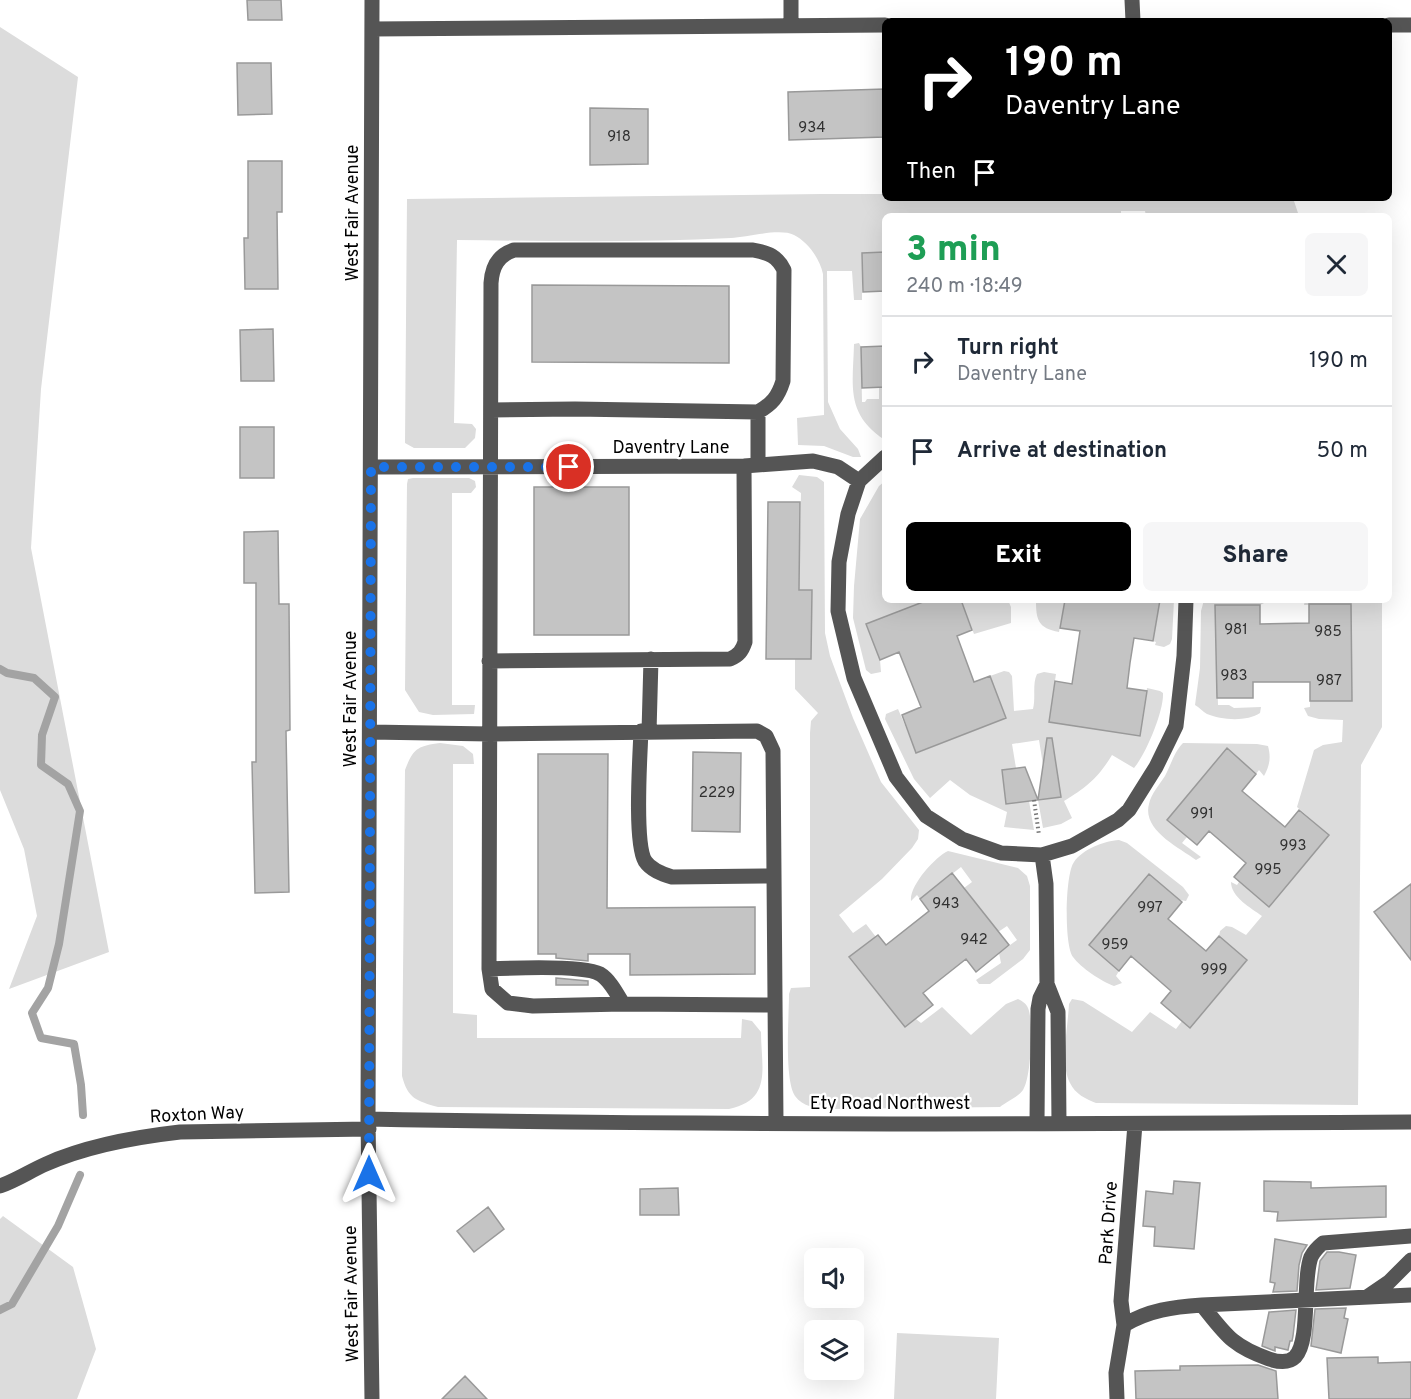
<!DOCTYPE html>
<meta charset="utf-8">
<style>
body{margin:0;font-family:Overpass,sans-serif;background:#f6f6f7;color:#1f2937;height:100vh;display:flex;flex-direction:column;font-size:22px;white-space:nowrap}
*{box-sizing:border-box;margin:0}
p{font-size:20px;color:#747a83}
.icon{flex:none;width:33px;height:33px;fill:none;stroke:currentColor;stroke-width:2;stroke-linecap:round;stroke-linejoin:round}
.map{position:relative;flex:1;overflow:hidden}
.panel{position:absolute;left:882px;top:213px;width:510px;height:390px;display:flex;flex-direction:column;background:#fff;border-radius:9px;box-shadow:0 6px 24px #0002}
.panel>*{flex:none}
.top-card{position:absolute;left:882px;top:18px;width:510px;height:183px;border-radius:9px;box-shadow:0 6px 24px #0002;background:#000;color:#fff;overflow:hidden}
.controls{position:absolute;left:804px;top:1248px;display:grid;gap:12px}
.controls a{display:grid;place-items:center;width:60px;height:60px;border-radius:9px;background:#fff;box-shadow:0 6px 24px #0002;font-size:30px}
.pin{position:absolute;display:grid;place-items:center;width:51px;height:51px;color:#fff;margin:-26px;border:3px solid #fff;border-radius:50%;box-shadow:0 2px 6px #0007}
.me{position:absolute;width:66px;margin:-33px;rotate:0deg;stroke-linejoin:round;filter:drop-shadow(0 0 4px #0008)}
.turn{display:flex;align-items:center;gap:21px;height:126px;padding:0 24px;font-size:27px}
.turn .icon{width:78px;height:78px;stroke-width:2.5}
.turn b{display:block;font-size:42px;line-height:51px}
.then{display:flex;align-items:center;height:57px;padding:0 24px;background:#0003;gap:12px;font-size:22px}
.round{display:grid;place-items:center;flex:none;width:63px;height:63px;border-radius:9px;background:#f6f6f7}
.overview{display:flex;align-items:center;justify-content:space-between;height:102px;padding:0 24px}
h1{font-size:36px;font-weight:800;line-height:45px;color:#1e9e55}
.button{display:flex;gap:12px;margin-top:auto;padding:12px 24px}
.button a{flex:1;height:69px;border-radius:9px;background:#000;color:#fff;font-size:24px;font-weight:800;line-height:69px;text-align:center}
.button a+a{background:#f6f6f7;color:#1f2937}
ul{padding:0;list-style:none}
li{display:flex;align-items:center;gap:18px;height:90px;padding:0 24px;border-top:2px solid #e0e1e3}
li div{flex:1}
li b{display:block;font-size:22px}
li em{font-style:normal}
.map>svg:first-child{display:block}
</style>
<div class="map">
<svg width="1411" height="1399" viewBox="0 0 1411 1399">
<rect width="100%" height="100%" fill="#fff"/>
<path fill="#dcdcdc" d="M0,27L78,77L41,389L31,548L109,952L9,989L37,916L24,849L0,790Z
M822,194H885V198H1293L1299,216H1146L1145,211H1121V216H885V252L862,253V300H854L852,271H827L828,402L840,429L858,449L861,457H853L824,446L798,445L797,418L824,415L823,274C820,259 808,242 794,235C780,228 747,237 731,238C639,243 548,241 457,240L454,423L472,424L476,429L475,438L465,448H414L405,443L407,199Z
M859,343L861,347L862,402H865L867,399H879V387H885V440C845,414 853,385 854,344Z
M799,475L817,477L824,482L825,633L830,656L853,718L881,782L919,830L918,839L912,848L882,879L839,915L853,933L866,924L876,937L849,958L905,1027L916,1019L921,1023L942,1007L971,1035L1006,1004L1018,999C1022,1001 1026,1003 1028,1008C1034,1021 1031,1078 1023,1090C1018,1097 1006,1102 1000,1107L828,1109C816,1108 803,1107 795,1096C784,1079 789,1017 789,994L791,988L810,987V733L811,721L818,713L795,689V659H811L812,591L799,590L801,493L792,487Z
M413,478H469L475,481L476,487L471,493H452V705H475L474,714L433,715L419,712L405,690L407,484L408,479Z
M885,481V600H928L867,624L880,660L881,672L871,674L866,670L853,618L854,586L860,519L879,486Z
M961,600H1008L1011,607V623L974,634Z
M1036,600H1065L1059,632C1038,628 1036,620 1036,600Z
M1160,600H1174L1172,639L1170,644L1164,647L1155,645L1156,642L1153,641Z
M1204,600H1264V603L1260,605L1215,606L1218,705H1229L1234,708L1261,707L1260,713C1247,722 1221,720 1207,714C1203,712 1199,707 1195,705L1200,668L1201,611Z
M1305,600H1382V727L1361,765L1358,1105L1096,1103C1086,1099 1075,1094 1070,1083C1060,1064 1068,1026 1069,1004L1072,999L1083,1001L1132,1032L1150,1012L1176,1029L1182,1021L1190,1028L1247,961L1219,936L1220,931L1226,926L1232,927L1246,935L1262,916C1251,908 1231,897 1231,882L1237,885L1239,882L1269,906L1329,835L1297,807L1314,750L1323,745L1342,742L1343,720L1319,719L1308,716L1304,708L1310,707V701H1352L1351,604L1304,605Z
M1004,671L1009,672L1012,676L1014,711L1033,709C1036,697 1032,684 1037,674L1044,672L1056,674L1049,721L1140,735L1147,688L1160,691L1163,693C1164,711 1146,754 1134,768L1112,755C1098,778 1087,787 1064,801L1072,818L1061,824L1043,828L1038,800L1043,765L1039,740L1012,744L1016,768L1002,770L1006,804L1029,801L1034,830L1004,827L1007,812L970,795L950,780L930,798L914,779L885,719L886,714L898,709L917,753L1006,718L990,676Z
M440,743L463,746L473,754L474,764H453V1013L477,1015V1038H741L742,1019L752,1021L761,1032C761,1067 773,1100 729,1109L438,1107C417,1101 408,1099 402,1076L405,770C413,749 417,746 440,743Z
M1183,743L1257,744L1268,746C1271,757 1270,765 1264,776L1259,770L1256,774L1227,748L1167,820L1187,837L1182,843L1201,857L1196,860C1178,847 1142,830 1149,804C1151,794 1160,784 1165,776C1171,765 1174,752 1183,743Z
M1119,840L1127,843L1183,887L1189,895L1186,901L1179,900L1089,945L1119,971L1116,976L1122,983L1114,986C1101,981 1081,968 1073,957C1064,945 1065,874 1074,862C1083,849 1104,841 1119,840Z
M948,851L1018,868L1027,876L1030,886V950L1023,959L990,984H979L976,980L1001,963L999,953L1017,940L1007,926L998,932L964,888L972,882L961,867L920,899L917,895L911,901C909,886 935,857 948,851Z
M3,1216L73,1267L96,1349L77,1399H0V1219Z
M897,1333L999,1338L996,1399H894Z"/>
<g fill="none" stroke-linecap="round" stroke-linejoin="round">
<path stroke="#a3a3a3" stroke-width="8" d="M0,669L7,673L34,678L55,697L42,735L41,765L68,784L80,811L59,944L48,988L32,1013L41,1038L74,1044L81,1085L83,1115
M0,1310L12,1304L58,1226L80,1175"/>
</g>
<path fill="#c4c4c4" stroke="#999" stroke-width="1.5" d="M247,0H281L282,20H248Z
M237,63H271L272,114L238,115Z
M885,89V137L789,140L788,92Z
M590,108L648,109V164L590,165Z
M248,161H282V212H277L278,289H245L244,238H248Z
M885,252V291L863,292L862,253Z
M532,285L729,286V363L532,362Z
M273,329L274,381H241L240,330Z
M885,346V387L862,388L861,347Z
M240,427H274V478H240Z
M534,487H629V635H534Z
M768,502H800L799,590H812L811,659H766Z
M278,531L279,604H289L290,730L286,731L289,892L255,893L252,762H256V583H244V532Z
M928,600H961L972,630L957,636L974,682L990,676L1006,718L916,753L902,715L921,707L899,652L880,660L866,624Z
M1065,600H1160L1153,641L1134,638L1130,663L1127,688L1147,691L1140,736L1049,722L1055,681L1072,684L1080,631L1060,628Z
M1309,604H1351L1352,701H1310V682H1253V698H1217L1215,605H1260V624L1309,623Z
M1047,738H1052L1061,797L1038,800Z
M1227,748L1256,774L1242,791L1285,827L1299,810L1329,835L1269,907L1234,877L1246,863L1209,831L1197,845L1167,820Z
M693,752L741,753L740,832L692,831Z
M538,754H608L607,908L755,907V974L630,975V954H588V961L556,958V954H538Z
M1025,767L1038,800L1006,804L1002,770Z
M952,873L1009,945L976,972L966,959L923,993L933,1005L905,1027L849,957L878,935L886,945L929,911L920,899Z
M1149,874L1182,902L1168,919L1206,951L1219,936L1247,960L1190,1028L1161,1003L1171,991L1131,956L1119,971L1089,945Z
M1411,884V960L1374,912Z
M556,978L588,981V985H556Z
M1174,1181L1200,1183L1194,1249L1154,1246L1155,1227L1143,1226L1146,1191L1173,1194Z
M1264,1181L1311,1182V1188L1386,1186V1217L1277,1221L1278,1212L1264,1211Z
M678,1188L679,1215H640V1189Z
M488,1207L504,1229L474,1252L457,1231Z
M1275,1239L1307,1245L1302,1253L1299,1265L1297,1291L1273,1292L1275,1283L1270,1282Z
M1327,1252H1339L1356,1255L1350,1288L1316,1290L1320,1261Z
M1346,1308L1344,1318L1348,1319L1341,1353L1311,1346L1315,1309Z
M1296,1310L1293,1336L1292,1341H1290L1288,1350L1275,1347V1351L1262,1346L1269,1312Z
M1378,1357V1363L1411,1362V1399H1329L1327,1358Z
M1258,1365L1276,1371L1278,1399H1136L1135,1371L1180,1370V1366Z
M465,1376L487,1399H442Z"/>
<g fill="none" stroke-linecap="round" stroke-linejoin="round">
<path stroke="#777" stroke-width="4" stroke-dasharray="1.5 3" stroke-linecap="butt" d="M1034,800L1039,835"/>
<path stroke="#555" stroke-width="15" d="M1132,0L1133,21
M791,25V0
M1389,25H1411
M372,29L885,25
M491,410L575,409L758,412C772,404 778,397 783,381L784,270C777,256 769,253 753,250H514C498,255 492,267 491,283L489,969L492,989L508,1003L533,1006L623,1004L775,1005
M758,412V465
M885,457L859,481L848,514L839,562L838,611L854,678L896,777L926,816L962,839L1001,853L1042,855L1072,846L1118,820L1129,810L1156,767L1176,726L1184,656L1186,600
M371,467L744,466L813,461L838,467L859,481
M489,661L730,659C739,655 742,651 745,642L744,466
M641,731C640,757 634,842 645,861C651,870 662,874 672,877L773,876
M370,732L490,734L757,731L766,736L773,751L776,1122
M649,732L651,659
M1042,855L1046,884L1047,984L1058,1012L1059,1123
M489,969C511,968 583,965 600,974C610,980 617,994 623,1004
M368,1119C716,1126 1064,1124 1411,1122
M1037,1123L1038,1009L1040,998L1047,984
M0,1186C17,1180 30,1171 46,1164C86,1146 136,1137 180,1132L369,1129
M1367,1297L1389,1282L1411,1260
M1202,1305C1226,1335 1232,1346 1269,1359C1278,1362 1288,1364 1295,1357C1311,1340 1302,1281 1311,1257C1314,1251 1318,1247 1323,1243L1411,1236
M1124,1325L1121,1301L1135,1124
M372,1399L368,1119L372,0
M1117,1399L1116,1373L1124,1325C1149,1310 1173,1307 1202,1305L1411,1295"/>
</g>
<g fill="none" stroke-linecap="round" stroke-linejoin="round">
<path stroke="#1a73e8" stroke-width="10" stroke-dasharray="0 18" d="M369,1174L371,467H569"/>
</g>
<g text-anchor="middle" stroke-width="4.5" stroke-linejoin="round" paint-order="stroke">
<g font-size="15" fill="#313131">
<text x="812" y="132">934</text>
<text x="619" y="141">918</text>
<text x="1236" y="634">981</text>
<text x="1328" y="636">985</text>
<text x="1234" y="680">983</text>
<text x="1329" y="685">987</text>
<text x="717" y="797">2229</text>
<text x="1202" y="818">991</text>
<text x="1293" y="850">993</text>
<text x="1268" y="874">995</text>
<text x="946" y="908">943</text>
<text x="1150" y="912">997</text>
<text x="974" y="944">942</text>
<text x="1115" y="949">959</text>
<text x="1214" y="974">999</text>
</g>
<g font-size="18" fill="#000" stroke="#fff">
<text transform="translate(352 213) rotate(-90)" y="6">West Fair Avenue</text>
<text x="671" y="453">Daventry Lane</text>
<text transform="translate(350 699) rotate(-90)" y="6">West Fair Avenue</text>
<text x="890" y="1109">Ety Road Northwest</text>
<text transform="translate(197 1114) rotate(-3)" y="6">Roxton Way</text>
<text transform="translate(1108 1223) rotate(-86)" y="6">Park Drive</text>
<text transform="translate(351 1294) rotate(-91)" y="6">West Fair Avenue</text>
</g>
</g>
</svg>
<div class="controls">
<a><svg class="icon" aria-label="sound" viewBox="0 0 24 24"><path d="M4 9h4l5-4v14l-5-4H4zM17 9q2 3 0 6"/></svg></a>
<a><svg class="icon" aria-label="layers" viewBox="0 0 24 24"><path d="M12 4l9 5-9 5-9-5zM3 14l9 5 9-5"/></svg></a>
</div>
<div class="pin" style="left:569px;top:467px;background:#d93025"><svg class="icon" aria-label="arrive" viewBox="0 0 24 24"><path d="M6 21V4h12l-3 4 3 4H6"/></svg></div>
<svg class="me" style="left:369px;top:1174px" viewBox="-20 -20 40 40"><path d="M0-17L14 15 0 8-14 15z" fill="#1a73e8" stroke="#fff" stroke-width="4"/></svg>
<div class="top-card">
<div class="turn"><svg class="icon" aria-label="right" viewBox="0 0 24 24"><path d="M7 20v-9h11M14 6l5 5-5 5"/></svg><div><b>190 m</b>Daventry Lane</div></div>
<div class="then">Then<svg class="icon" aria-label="arrive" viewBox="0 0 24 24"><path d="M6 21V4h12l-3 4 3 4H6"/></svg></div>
</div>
<section class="panel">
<div class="overview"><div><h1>3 min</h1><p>240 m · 18:49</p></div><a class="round"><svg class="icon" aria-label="close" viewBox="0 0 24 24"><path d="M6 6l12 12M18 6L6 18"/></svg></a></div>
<ul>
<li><svg class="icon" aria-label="right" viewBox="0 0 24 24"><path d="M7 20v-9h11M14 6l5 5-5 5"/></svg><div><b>Turn right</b><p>Daventry Lane</p></div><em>190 m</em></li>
<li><svg class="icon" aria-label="arrive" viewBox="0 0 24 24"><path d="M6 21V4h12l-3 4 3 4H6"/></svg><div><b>Arrive at destination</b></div><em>50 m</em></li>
</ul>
<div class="button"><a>Exit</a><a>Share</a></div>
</section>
</div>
